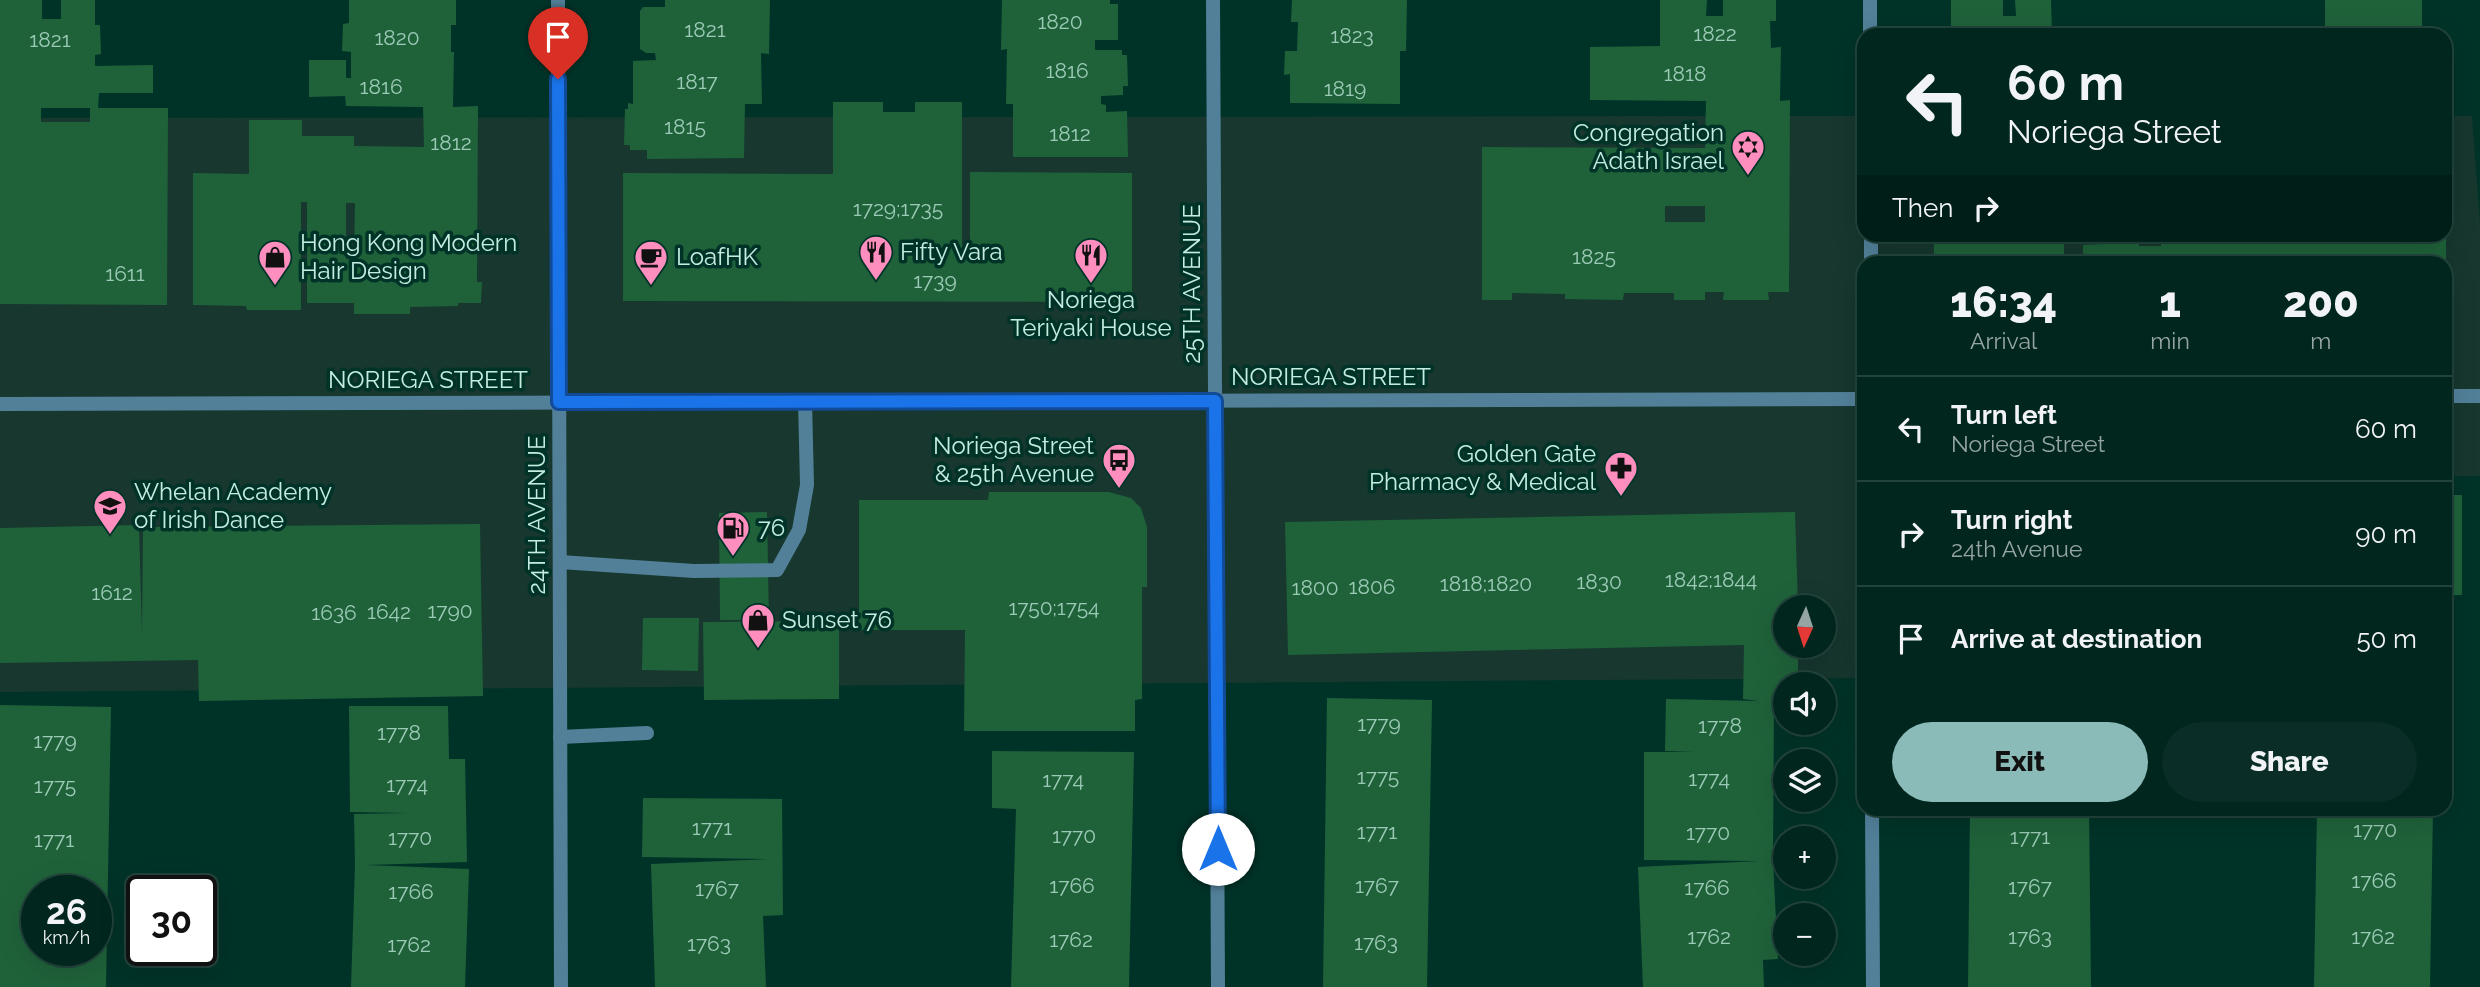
<!DOCTYPE html>
<meta charset="utf-8">
<style>
body{margin:0;font-family:Raleway,sans-serif;background:#0a2e27;color:#f1f3f6;height:100vh;display:flex;flex-direction:column;font-size:26px;white-space:nowrap}
*{box-sizing:border-box;margin:0}
p{font-size:23px;color:#95a5a4}
.icon{flex:none;width:38px;height:38px;fill:none;stroke:currentColor;stroke-width:2;stroke-linecap:round;stroke-linejoin:round}
.map{position:relative;flex:1;overflow:hidden}
.side{position:absolute;left:1857px;top:256px;width:595px;height:560px;display:flex;flex-direction:column;background:#00261e;border-radius:21px;box-shadow:0 7px 28px #0002,0 0 0 2px #22433c}
.side>*{flex:none}
.hud{position:absolute;left:1857px;top:28px;width:595px;height:214px;border-radius:21px;box-shadow:0 7px 28px #0002,0 0 0 2px #22433c;background:#00261e;color:#f1f3f6;overflow:hidden}
.needle{width:46px;rotate:183deg}
.tools{position:absolute;left:1773px;top:595px;display:grid;gap:14px}
.tools a{display:grid;place-items:center;width:63px;height:63px;border-radius:50%;background:#00261e;box-shadow:0 7px 28px #0002,0 0 0 2px #22433c;font-size:35px}
.speed{position:absolute;left:21px;top:875px;display:flex;gap:14px;font-size:35px;font-weight:700;text-align:center}
.speed>*{display:grid;place-content:center;width:91px;height:91px;border-radius:50%;background:#00261e;box-shadow:0 7px 28px #0002,0 0 0 2px #22433c;line-height:1}
.speed small{font-size:18px;font-weight:400}
.speed .limit{border:4px solid #111;border-radius:10px;background:#fff;color:#111}
.pin{position:absolute;display:grid;place-items:center;width:60px;height:60px;color:#fff;margin:-72px -30px;border-radius:50% 50% 50% 0;rotate:-45deg;box-shadow:0 0 7px #0007}
.pin .icon{rotate:45deg}
.me{position:absolute;width:77px;margin:-38px;rotate:0deg;stroke-linejoin:round;filter:drop-shadow(0 0 5px #0008)}
.turn{display:flex;align-items:center;gap:24px;height:147px;padding:0 35px;font-size:32px}
.turn .icon{width:91px;height:91px;stroke-width:2.5}
.turn b{display:block;font-size:49px;line-height:60px}
.then{display:flex;align-items:center;height:66px;padding:0 35px;background:#0003;gap:14px;font-size:26px}
.eta{display:flex;justify-content:space-evenly;align-items:center;height:119px;text-align:center}
.eta b{font-size:42px;font-weight:800;line-height:49px}
.primary-button{display:flex;gap:14px;margin-top:auto;padding:14px 35px}
.primary-button a{flex:1;height:80px;border-radius:42px;background:#8bbbb9;color:#111;font-size:28px;font-weight:800;line-height:80px;text-align:center}
.primary-button a+a{background:#0a2e27;color:#f1f3f6}
ul{padding:0;list-style:none}
li{display:flex;align-items:center;gap:21px;height:105px;padding:0 35px;border-top:2px solid #22433c}
li div{flex:1}
li b{display:block;font-size:26px}
li em{font-style:normal}
.map>svg:first-child{display:block}
</style>
<div class="map">
<svg width="2480" height="987" viewBox="0 0 2480 987">
<rect width="100%" height="100%" fill="#003328"/>
<path fill="#17372f" fill-rule="evenodd" d="M1864,116V234H2445V116H2472L2480,224V476H2445V262H1864V678L0,692V118ZM1785,607H1824V646H1785Z"/>
<path fill="#1f623a" fill-rule="evenodd" d="M0,0H42V19H61V0H95V25H100L101,54L95,55V66L153,65V93H99L98,108H168L167,305L0,304ZM41,108H90V122H41Z
M349,0H456V25H451V52H454L453,107L478,106L477,282H482L481,303H458V306L410,307V314H354V303H307V202H301V310H247L246,306L193,305V173L249,174V120H302V136H354V146L424,147L423,107L346,106L345,96L309,97V60H346V78H351V52L342,51L343,24L349,23ZM346,203H355L354,260L346,259Z
M665,0H770L769,54L761,53L762,104H745L744,158L647,159V150H630V145H624L625,109H628V103L633,104V61L656,60L655,53H646L640,49V11L643,7H665Z
M1002,0H1110V4H1118V40H1095V50H1122V55H1127L1128,86H1123V95L1101,96V104L1106,105V112L1127,111L1128,157H1013V104H1006L1007,49L1001,50Z
M1292,0H1407L1406,51H1400V104L1290,103V74L1284,75L1285,51H1297L1298,22H1291Z
M1660,0H1707L1706,16H1723V0H1776V21H1770L1771,48L1781,47L1780,101L1790,100L1789,292H1768L1769,300H1723L1724,292H1705V300H1674V293H1624L1623,300L1565,299V294L1512,293V300H1482V147L1705,148L1706,101L1590,100V47L1660,46ZM1665,206H1705V222H1665Z
M1951,0H2003V16H2016L2015,0H2051L2052,35H1951Z
M2325,0H2422V35H2325Z
M833,102H883V112H915V102H962V245H970V172L1132,173V302L623,301V173L833,174Z
M1934,234H2064V262H1934Z
M2105,234H2139V246H2161V234H2446V262H2083V245L2105,244Z
M989,492H1109L1131,498L1141,508L1147,527V587H1142V699L1135,700V731H964L965,630H859V500H988Z
M2445,495H2462V595H2445Z
M767,512L769,620H720L719,513Z
M1795,512L1798,607H1785V646H1798V684H1785V700H1774L1773,861L1778,959L1763,960L1764,987H1643L1638,867L1759,861L1644,860V752H1695L1665,751L1666,699L1759,701L1743,699L1744,645L1288,655L1285,522Z
M480,524L483,696L199,701L198,660L0,663V528L139,525L142,633L143,527Z
M643,618H699L698,671L642,670Z
M839,621V699L704,700L703,622Z
M1327,698L1432,700L1427,987H1323Z
M0,705L111,707L106,987H0ZM37,891H96V950H37Z
M349,706H448L449,759H465L467,862L366,865L469,869L465,987H351L355,865L354,814L408,813L350,812Z
M992,751L1134,752L1129,987H1011L1016,809L992,808Z
M643,798L782,799L783,915L763,916L766,987H655L651,864L768,859L642,857Z
M1970,808H2089L2091,987H1968Z
M2317,808H2433L2430,987H2314Z"/>
<g fill="none" stroke-linecap="round" stroke-linejoin="round">
<path stroke="#528099" stroke-width="14" d="M560,562L694,571L777,570L799,530L807,485L805,401
M560,737L647,733"/>
<path stroke="#528099" stroke-width="14" d="M558,0L561,987
M1213,0L1218,987
M1870,0V35
M1871,234V262
M1872,808L1873,987"/>
<path stroke="#528099" stroke-width="14" d="M2445,396H2480
M0,404L1864,399"/>
</g>
<g fill="none" stroke-linecap="round" stroke-linejoin="round">
<defs>
<path id="route" d="M558,79L559,402L1215,401L1218,849"/>
</defs>
<use href="#route" stroke="#114b97" stroke-width="18"/>
<use href="#route" stroke="#1a73e8" stroke-width="12"/>
</g>
<defs>
<symbol id="synagogue-pin" viewBox="-11 -11 22 30"><path d="M0 17L-7.5 6A9.5 9.5 0 1 1 7.5 6Z" fill="#fe8ebe" stroke="#003328"/><path d="M0-6.5L5.6 3.2H-5.6ZM0 6.5L5.6-3.2H-5.6Z" fill="#111"/></symbol>
<symbol id="restaurant-pin" viewBox="-11 -11 22 30"><path d="M0 17L-7.5 6A9.5 9.5 0 1 1 7.5 6Z" fill="#fe8ebe" stroke="#003328"/><path d="M-5-6h1v4h1v-4h1v4h1v-4h1v5L-1.5 .5V6h-2V.5L-5-1ZM5-6V6H3V1.5H1.5Q1.5-4 5-6Z" fill="#111"/></symbol>
<symbol id="shop-pin" viewBox="-11 -11 22 30"><path d="M0 17L-7.5 6A9.5 9.5 0 1 1 7.5 6Z" fill="#fe8ebe" stroke="#003328"/><path d="M-5-2.5h2.3a2.7 3.5 0 0 1 5.4 0H5L5.5 6h-11ZM-1.5-2.5h3a1.5 2.3 0 0 0-3 0Z" fill="#111"/></symbol>
<symbol id="cafe-pin" viewBox="-11 -11 22 30"><path d="M0 17L-7.5 6A9.5 9.5 0 1 1 7.5 6Z" fill="#fe8ebe" stroke="#003328"/><path d="M-5.5-4.5H6V0H3Q3 3.5 0 3.5H-2.5Q-5.5 3.5-5.5 0ZM3-3.2v2h1.7v-2ZM-6 4.5H4V6H-6Z" fill="#111"/></symbol>
<symbol id="bus-pin" viewBox="-11 -11 22 30"><path d="M0 17L-7.5 6A9.5 9.5 0 1 1 7.5 6Z" fill="#fe8ebe" stroke="#003328"/><path d="M-5-6H5V4H4V6H2V4H-2V6H-4V4H-5ZM-3.5-4V0h7V-4ZM-3.5 1.2v1.5H-2V1.2ZM2 1.2v1.5H3.5V1.2Z" fill="#111"/></symbol>
<symbol id="pharmacy-pin" viewBox="-11 -11 22 30"><path d="M0 17L-7.5 6A9.5 9.5 0 1 1 7.5 6Z" fill="#fe8ebe" stroke="#003328"/><path d="M-2-6h4v4h4v4h-4v4h-4v-4h-4v-4h4Z" fill="#111"/></symbol>
<symbol id="school-pin" viewBox="-11 -11 22 30"><path d="M0 17L-7.5 6A9.5 9.5 0 1 1 7.5 6Z" fill="#fe8ebe" stroke="#003328"/><path d="M0-5L7-2L0 1L-7-2ZM-4 1L0 2.5L4 1V4Q0 6-4 4Z" fill="#111"/></symbol>
<symbol id="fuel-pin" viewBox="-11 -11 22 30"><path d="M0 17L-7.5 6A9.5 9.5 0 1 1 7.5 6Z" fill="#fe8ebe" stroke="#003328"/><path d="M-5.5-6h7V0h2V4h1.3V-2.5L3-4.5l.8-.8L6-3V5H2.5V1h-1V6h-7ZM-4.2-4.7v3.2H.2V-4.7Z" fill="#111"/></symbol>
</defs>
<g fill-rule="evenodd">
<use href="#synagogue-pin" x="1729" y="128" width="38" height="52"/>
<use href="#restaurant-pin" x="857" y="233" width="38" height="52"/>
<use href="#restaurant-pin" x="1072" y="236" width="38" height="52"/>
<use href="#shop-pin" x="256" y="238" width="38" height="52"/>
<use href="#cafe-pin" x="632" y="238" width="38" height="52"/>
<use href="#bus-pin" x="1100" y="441" width="38" height="52"/>
<use href="#pharmacy-pin" x="1602" y="449" width="38" height="52"/>
<use href="#school-pin" x="91" y="487" width="38" height="52"/>
<use href="#fuel-pin" x="714" y="509" width="38" height="52"/>
<use href="#shop-pin" x="739" y="601" width="38" height="52"/>
</g>
<g text-anchor="middle" stroke-width="7" stroke-linejoin="round" paint-order="stroke">
<g font-size="21" fill="#9bcab6">
<text x="1060" y="29">1820</text>
<text x="705" y="37">1821</text>
<text x="1715" y="41">1822</text>
<text x="1352" y="43">1823</text>
<text x="397" y="45">1820</text>
<text x="50" y="47">1821</text>
<text x="1067" y="78">1816</text>
<text x="1685" y="81">1818</text>
<text x="697" y="89">1817</text>
<text x="381" y="94">1816</text>
<text x="1345" y="96">1819</text>
<text x="685" y="134">1815</text>
<text x="1070" y="141">1812</text>
<text x="451" y="150">1812</text>
<text x="898" y="216">1729;1735</text>
<text x="1594" y="264">1825</text>
<text x="125" y="281">1611</text>
<text x="935" y="288">1739</text>
<text x="1711" y="587">1842;1844</text>
<text x="1599" y="589">1830</text>
<text x="1486" y="591">1818;1820</text>
<text x="1372" y="594">1806</text>
<text x="1315" y="595">1800</text>
<text x="112" y="600">1612</text>
<text x="1054" y="615">1750;1754</text>
<text x="450" y="618">1790</text>
<text x="389" y="619">1642</text>
<text x="334" y="620">1636</text>
<text x="1379" y="731">1779</text>
<text x="1720" y="733">1778</text>
<text x="399" y="740">1778</text>
<text x="55" y="748">1779</text>
<text x="1378" y="784">1775</text>
<text x="1709" y="786">1774</text>
<text x="1063" y="787">1774</text>
<text x="407" y="792">1774</text>
<text x="55" y="793">1775</text>
<text x="712" y="835">1771</text>
<text x="2375" y="837">1770</text>
<text x="1377" y="839">1771</text>
<text x="1708" y="840">1770</text>
<text x="1074" y="843">1770</text>
<text x="2030" y="844">1771</text>
<text x="410" y="845">1770</text>
<text x="54" y="847">1771</text>
<text x="2374" y="888">1766</text>
<text x="1072" y="893">1766</text>
<text x="1377" y="893">1767</text>
<text x="2030" y="894">1767</text>
<text x="1707" y="895">1766</text>
<text x="717" y="896">1767</text>
<text x="411" y="899">1766</text>
<text x="1709" y="944">1762</text>
<text x="2030" y="944">1763</text>
<text x="2373" y="944">1762</text>
<text x="1071" y="947">1762</text>
<text x="1376" y="950">1763</text>
<text x="709" y="951">1763</text>
<text x="409" y="952">1762</text>
</g>
<g font-size="24" fill="#c4ede0" stroke="#003328" text-anchor="start">
<text x="1724" y="141" text-anchor="end">Congregation<tspan x="1724" dy="28">Adath Israel</tspan></text>
<text x="300" y="251">Hong Kong Modern<tspan x="300" dy="28">Hair Design</tspan></text>
<text x="900" y="260">Fifty Vara</text>
<text x="676" y="265">LoafHK</text>
<text x="1091" y="308" text-anchor="middle">Noriega<tspan x="1091" dy="28">Teriyaki House</tspan></text>
<text x="1094" y="454" text-anchor="end">Noriega Street<tspan x="1094" dy="28">&amp; 25th Avenue</tspan></text>
<text x="1596" y="462" text-anchor="end">Golden Gate<tspan x="1596" dy="28">Pharmacy &amp; Medical</tspan></text>
<text x="134" y="500">Whelan Academy<tspan x="134" dy="28">of Irish Dance</tspan></text>
<text x="758" y="536">76</text>
<text x="782" y="628">Sunset 76</text>
</g>
<g font-size="24" fill="#c4ede0" stroke="#003328">
<text transform="translate(1192 284) rotate(-90)" y="8">25TH AVENUE</text>
<text x="1331" y="385">NORIEGA STREET</text>
<text x="428" y="388">NORIEGA STREET</text>
<text transform="translate(537 515) rotate(-90)" y="8">24TH AVENUE</text>
</g>
</g>
</svg>
<div class="tools">
<a><svg class="needle" viewBox="-14 -14 28 28"><path d="M0-13l5 13h-10z" fill="#e53935"/><path d="M0 13l5-13h-10z" fill="#95a5a4"/></svg></a>
<a><svg class="icon" aria-label="sound" viewBox="0 0 24 24"><path d="M4 9h4l5-4v14l-5-4H4zM17 9q2 3 0 6"/></svg></a>
<a><svg class="icon" aria-label="layers" viewBox="0 0 24 24"><path d="M12 4l9 5-9 5-9-5zM3 14l9 5 9-5"/></svg></a>
<a>+</a>
<a>−</a>
</div>
<div class="speed"><div>26<small>km/h</small></div><div class="limit">30</div></div>
<div class="pin" style="left:558px;top:79px;background:#d93025"><svg class="icon" aria-label="arrive" viewBox="0 0 24 24"><path d="M6 21V4h12l-3 4 3 4H6"/></svg></div>
<svg class="me" style="left:1218px;top:849px" viewBox="-20 -20 40 40"><circle r="19" fill="#fff"/><path d="M0-13L10 11 0 6-10 11z" fill="#1a73e8"/></svg>
<div class="hud">
<div class="turn"><svg class="icon" aria-label="left" viewBox="0 0 24 24"><path d="M17 20v-9H6M10 6l-5 5 5 5"/></svg><div><b>60 m</b>Noriega Street</div></div>
<div class="then">Then<svg class="icon" aria-label="right" viewBox="0 0 24 24"><path d="M7 20v-9h11M14 6l5 5-5 5"/></svg></div>
</div>
<section class="side">
<div class="eta">
<div><b>16:34</b><p>Arrival</p></div>
<div><b>1</b><p>min</p></div>
<div><b>200</b><p>m</p></div>
</div>
<ul>
<li><svg class="icon" aria-label="left" viewBox="0 0 24 24"><path d="M17 20v-9H6M10 6l-5 5 5 5"/></svg><div><b>Turn left</b><p>Noriega Street</p></div><em>60 m</em></li>
<li><svg class="icon" aria-label="right" viewBox="0 0 24 24"><path d="M7 20v-9h11M14 6l5 5-5 5"/></svg><div><b>Turn right</b><p>24th Avenue</p></div><em>90 m</em></li>
<li><svg class="icon" aria-label="arrive" viewBox="0 0 24 24"><path d="M6 21V4h12l-3 4 3 4H6"/></svg><div><b>Arrive at destination</b></div><em>50 m</em></li>
</ul>
<div class="primary-button"><a>Exit</a><a>Share</a></div>
</section>
</div>
